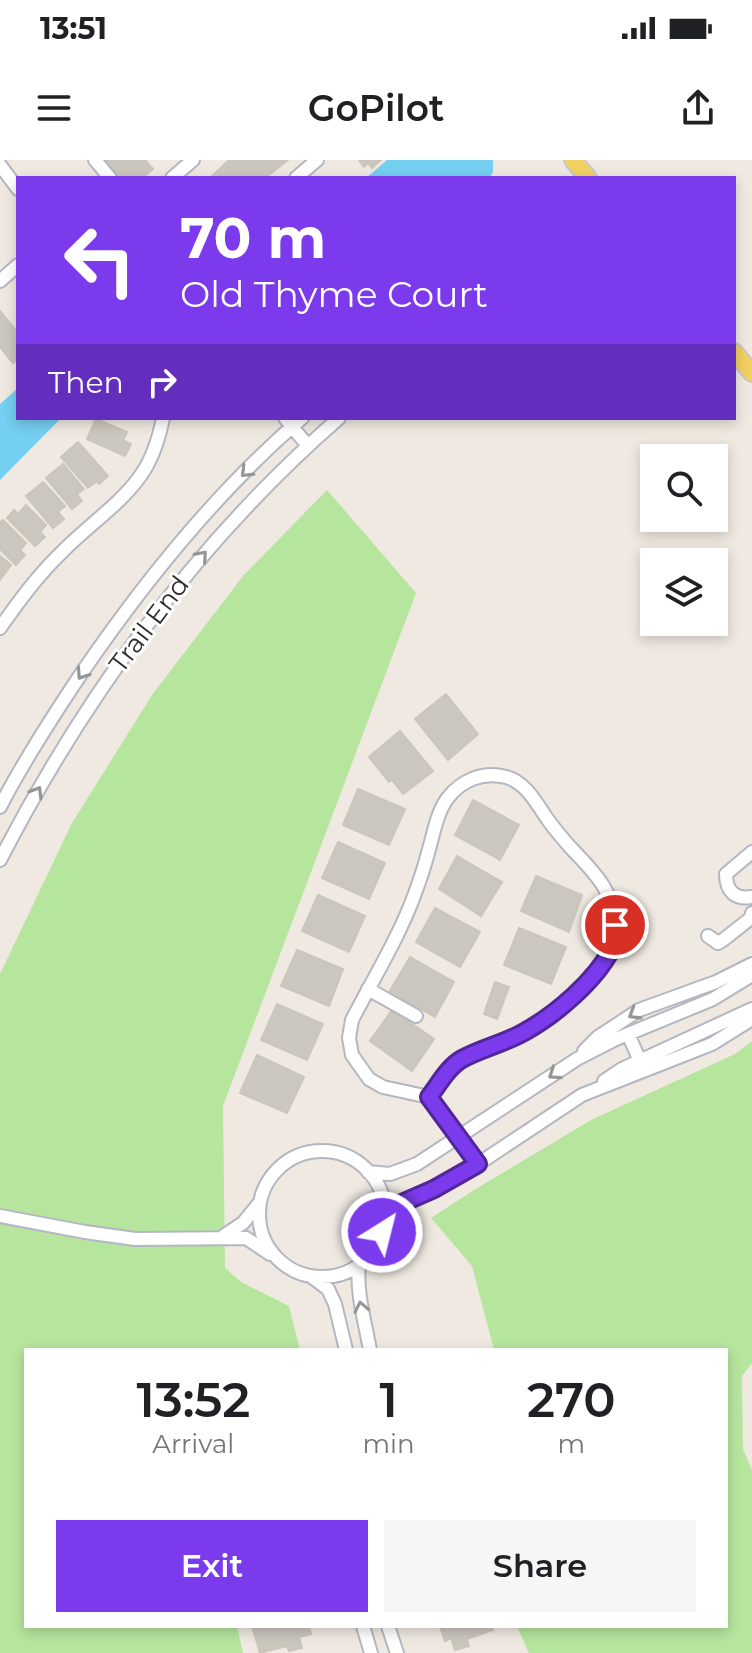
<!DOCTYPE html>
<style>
body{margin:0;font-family:Montserrat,sans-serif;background:#f6f6f6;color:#202124;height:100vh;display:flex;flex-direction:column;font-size:30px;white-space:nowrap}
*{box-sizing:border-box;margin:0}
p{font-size:26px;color:#757577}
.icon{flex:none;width:44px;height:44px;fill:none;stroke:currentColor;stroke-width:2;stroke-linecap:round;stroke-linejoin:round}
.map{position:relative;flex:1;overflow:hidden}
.details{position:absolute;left:24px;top:1188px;width:704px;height:280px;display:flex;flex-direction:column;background:#fff;border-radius:0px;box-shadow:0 4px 12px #0003}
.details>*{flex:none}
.guide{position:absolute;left:16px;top:16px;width:720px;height:244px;border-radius:0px;box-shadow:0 4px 12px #0003;background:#7c3aed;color:#fff;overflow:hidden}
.buttons{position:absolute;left:640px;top:284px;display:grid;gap:16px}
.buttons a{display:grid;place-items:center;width:88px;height:88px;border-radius:0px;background:#fff;box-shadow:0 4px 12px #0003;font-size:40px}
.pin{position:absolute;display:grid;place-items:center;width:68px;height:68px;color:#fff;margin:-34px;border:4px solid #fff;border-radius:50%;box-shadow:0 2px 8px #0007}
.me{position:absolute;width:88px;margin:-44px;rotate:36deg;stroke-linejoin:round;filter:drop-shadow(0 0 6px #0008)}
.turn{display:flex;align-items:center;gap:28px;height:168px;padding:0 32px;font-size:36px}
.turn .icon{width:104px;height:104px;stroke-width:2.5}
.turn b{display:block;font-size:56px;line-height:68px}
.then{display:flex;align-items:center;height:76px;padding:0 32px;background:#0003;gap:16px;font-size:30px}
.eta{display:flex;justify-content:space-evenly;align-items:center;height:136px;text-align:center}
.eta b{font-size:48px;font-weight:600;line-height:56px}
.action{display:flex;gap:16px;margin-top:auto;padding:16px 32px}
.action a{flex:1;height:92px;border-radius:0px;background:#7c3aed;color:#fff;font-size:32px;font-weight:600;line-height:92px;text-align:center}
.action a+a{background:#f6f6f6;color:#202124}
.status{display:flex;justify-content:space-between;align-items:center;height:56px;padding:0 40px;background:#fff;direction:ltr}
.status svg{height:22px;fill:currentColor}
header{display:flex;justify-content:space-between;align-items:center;height:104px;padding:0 32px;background:#fff;font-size:36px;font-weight:600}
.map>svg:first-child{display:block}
</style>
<div class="status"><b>13:51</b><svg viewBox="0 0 49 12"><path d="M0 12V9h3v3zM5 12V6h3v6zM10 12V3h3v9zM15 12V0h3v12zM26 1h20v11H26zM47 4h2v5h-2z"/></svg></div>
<header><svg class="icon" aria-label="menu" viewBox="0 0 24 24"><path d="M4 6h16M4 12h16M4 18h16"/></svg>GoPilot<svg class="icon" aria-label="share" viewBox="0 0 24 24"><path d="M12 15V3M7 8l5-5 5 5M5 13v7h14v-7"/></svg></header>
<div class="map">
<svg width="752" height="1493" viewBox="0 0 752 1493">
<rect width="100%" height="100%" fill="#efe9e1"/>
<path fill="#b6e59e" d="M327,330L416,433L223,946L225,1108L241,1122L289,1146L300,1190H26V1466H237L243,1493H0V814L72,663L152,535L243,416Z
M752,881V1203L742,1216L743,1289L752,1310V1493H529L517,1466H726V1190H494L472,1106L431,1058L474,1030L591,960L735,894Z"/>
<path fill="#75cff0" d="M387,0H493V12L489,18H366Z
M18,228V258H61L0,320V244Z"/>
<path fill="#cbc7bf" stroke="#cbc5ba" stroke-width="2" d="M102,0H145L153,9L142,18H117Z
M229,0H288L265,18H210Z
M359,0H381L372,8L368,3L364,7Z
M0,151L18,173V199L13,203L0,187Z
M96,259L127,272L123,280L131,284L125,296L87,279Z
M78,282L108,316L99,324L97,321L88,328L61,297Z
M63,304L84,329L77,334L82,341L72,349L46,318Z
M43,322L65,346L58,352L64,359L53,368L26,336Z
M26,345L46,365L40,372L45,377L35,386L7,358L14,350L18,354Z
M3,360L26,383L20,390L25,395L16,405L0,389V363Z
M0,396L11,405L0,420Z
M446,534L478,574L448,600L415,559Z
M400,571L433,611L403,634L392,620L389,622L369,597Z
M358,629L405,649L389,685L343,665Z
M473,640L519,665L500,700L455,675Z
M338,682L385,703L369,739L322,718Z
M457,696L502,722L481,756L439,729Z
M536,716L582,735L569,772L521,751Z
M318,735L365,756L349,792L302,771Z
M435,748L480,772L460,807L416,782Z
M519,768L566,787L551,824L504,805Z
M297,790L343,809L329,846L281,826Z
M410,797L454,822L435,857L390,831Z
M495,822L509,827L497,859L484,854Z
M277,844L323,864L307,900L261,880Z
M392,850L434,879L412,911L370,881Z
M257,895L304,917L287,953L240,933Z
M252,1466H309L311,1474L299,1477L302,1488L289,1491L287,1486L260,1493Z
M440,1466H491L493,1470L467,1479L469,1486L455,1490L451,1478L445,1481Z"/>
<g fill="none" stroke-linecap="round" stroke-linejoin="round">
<defs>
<path id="minor" d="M95,0L110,18
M0,5L18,29
M172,18L193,0
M296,18L317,0
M0,121L18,105
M285,258L308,286
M0,468C19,441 38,415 62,392C87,366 120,345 141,315C153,298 159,278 163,258
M0,647C23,602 51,559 79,517C143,423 216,332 302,258
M752,692L726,714C726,731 735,740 752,737
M0,700C87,532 196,383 339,258
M708,776L718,783L723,780L751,758L752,753
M368,829L416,856
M628,874L640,901
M584,891L598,877L639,850L716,822L752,804
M604,921L622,909L752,849
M429,937L383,927L369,919L352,895L349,878L352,860C373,819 398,779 414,736C420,720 425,705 429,689C434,672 437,653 447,639C461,620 483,611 506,617C528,623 538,647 551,664C557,672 564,680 570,687C593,711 617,733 614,769C614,774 614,782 613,787C603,814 548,861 522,873C504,882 476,890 461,900C448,908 438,925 429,937L478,1004
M259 1054a63 63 0 1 1 126 0a63 63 0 1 1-126 0Z
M368,1012L390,1014L417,1004L577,899L616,879L713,839L752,815
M0,1056L85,1072L135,1079L246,1078L270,1094
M384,1058L402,1043L434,1029L478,1004L582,935L712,884L752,859
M222,1077L243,1063L260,1042
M359,1104C356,1134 365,1161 370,1190
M312,1117L328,1129L335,1144L346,1190
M363,1466L371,1493
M388,1466L397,1493"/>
<path id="major" d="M573,0L588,18
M734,192L752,213"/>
</defs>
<use href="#minor" stroke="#b4b7c1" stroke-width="16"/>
<use href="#major" stroke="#c9c9c9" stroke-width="20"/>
<use href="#minor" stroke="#fff" stroke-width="12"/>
<use href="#major" stroke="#f2d163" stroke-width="16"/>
</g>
<defs><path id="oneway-chevron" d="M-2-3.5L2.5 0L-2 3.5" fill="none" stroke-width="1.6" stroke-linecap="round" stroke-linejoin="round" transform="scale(2)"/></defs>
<g stroke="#969696">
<use href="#oneway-chevron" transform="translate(246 312) rotate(135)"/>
<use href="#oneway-chevron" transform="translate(202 396) rotate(-49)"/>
<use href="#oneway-chevron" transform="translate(82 514) rotate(124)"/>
<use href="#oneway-chevron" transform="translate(37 632) rotate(-59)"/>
<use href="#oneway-chevron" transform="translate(634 854) rotate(149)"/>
<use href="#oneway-chevron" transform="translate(554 914) rotate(146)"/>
<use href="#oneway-chevron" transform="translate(361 1147) rotate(-102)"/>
</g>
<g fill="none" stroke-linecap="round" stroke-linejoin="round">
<defs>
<path id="route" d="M382,1072L384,1058L402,1043L434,1029L478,1004L429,937C439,924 448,907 462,899C482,888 506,883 526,871C556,854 595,821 611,790C614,783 614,773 615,765"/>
</defs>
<use href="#route" stroke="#51269a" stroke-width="20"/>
<use href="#route" stroke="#7c3aed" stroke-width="14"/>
</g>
<g text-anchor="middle" stroke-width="6" stroke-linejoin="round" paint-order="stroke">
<g font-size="26" fill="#2e2e2e" stroke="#fff">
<text transform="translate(149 464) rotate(-53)" y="9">Trail End</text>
</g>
</g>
</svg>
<div class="buttons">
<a><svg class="icon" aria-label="search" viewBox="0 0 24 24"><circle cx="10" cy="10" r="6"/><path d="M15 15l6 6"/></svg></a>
<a><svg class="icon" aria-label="layers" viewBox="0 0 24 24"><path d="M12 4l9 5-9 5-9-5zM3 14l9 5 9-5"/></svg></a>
</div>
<div class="pin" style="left:615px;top:765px;background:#d93025"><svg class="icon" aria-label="arrive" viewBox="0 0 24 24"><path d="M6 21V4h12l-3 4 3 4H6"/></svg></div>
<svg class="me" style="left:382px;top:1072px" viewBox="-20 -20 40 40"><circle r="17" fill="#7c3aed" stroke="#fff" stroke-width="3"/><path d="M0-11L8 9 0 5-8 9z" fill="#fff"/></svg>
<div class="guide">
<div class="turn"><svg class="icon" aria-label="left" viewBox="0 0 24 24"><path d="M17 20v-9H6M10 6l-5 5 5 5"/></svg><div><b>70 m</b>Old Thyme Court</div></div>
<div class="then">Then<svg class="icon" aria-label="right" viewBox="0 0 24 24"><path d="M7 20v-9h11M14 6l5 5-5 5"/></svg></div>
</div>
<section class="details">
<div class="eta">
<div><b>13:52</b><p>Arrival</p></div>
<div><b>1</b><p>min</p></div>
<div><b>270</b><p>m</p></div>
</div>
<div class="action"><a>Exit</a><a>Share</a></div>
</section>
</div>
